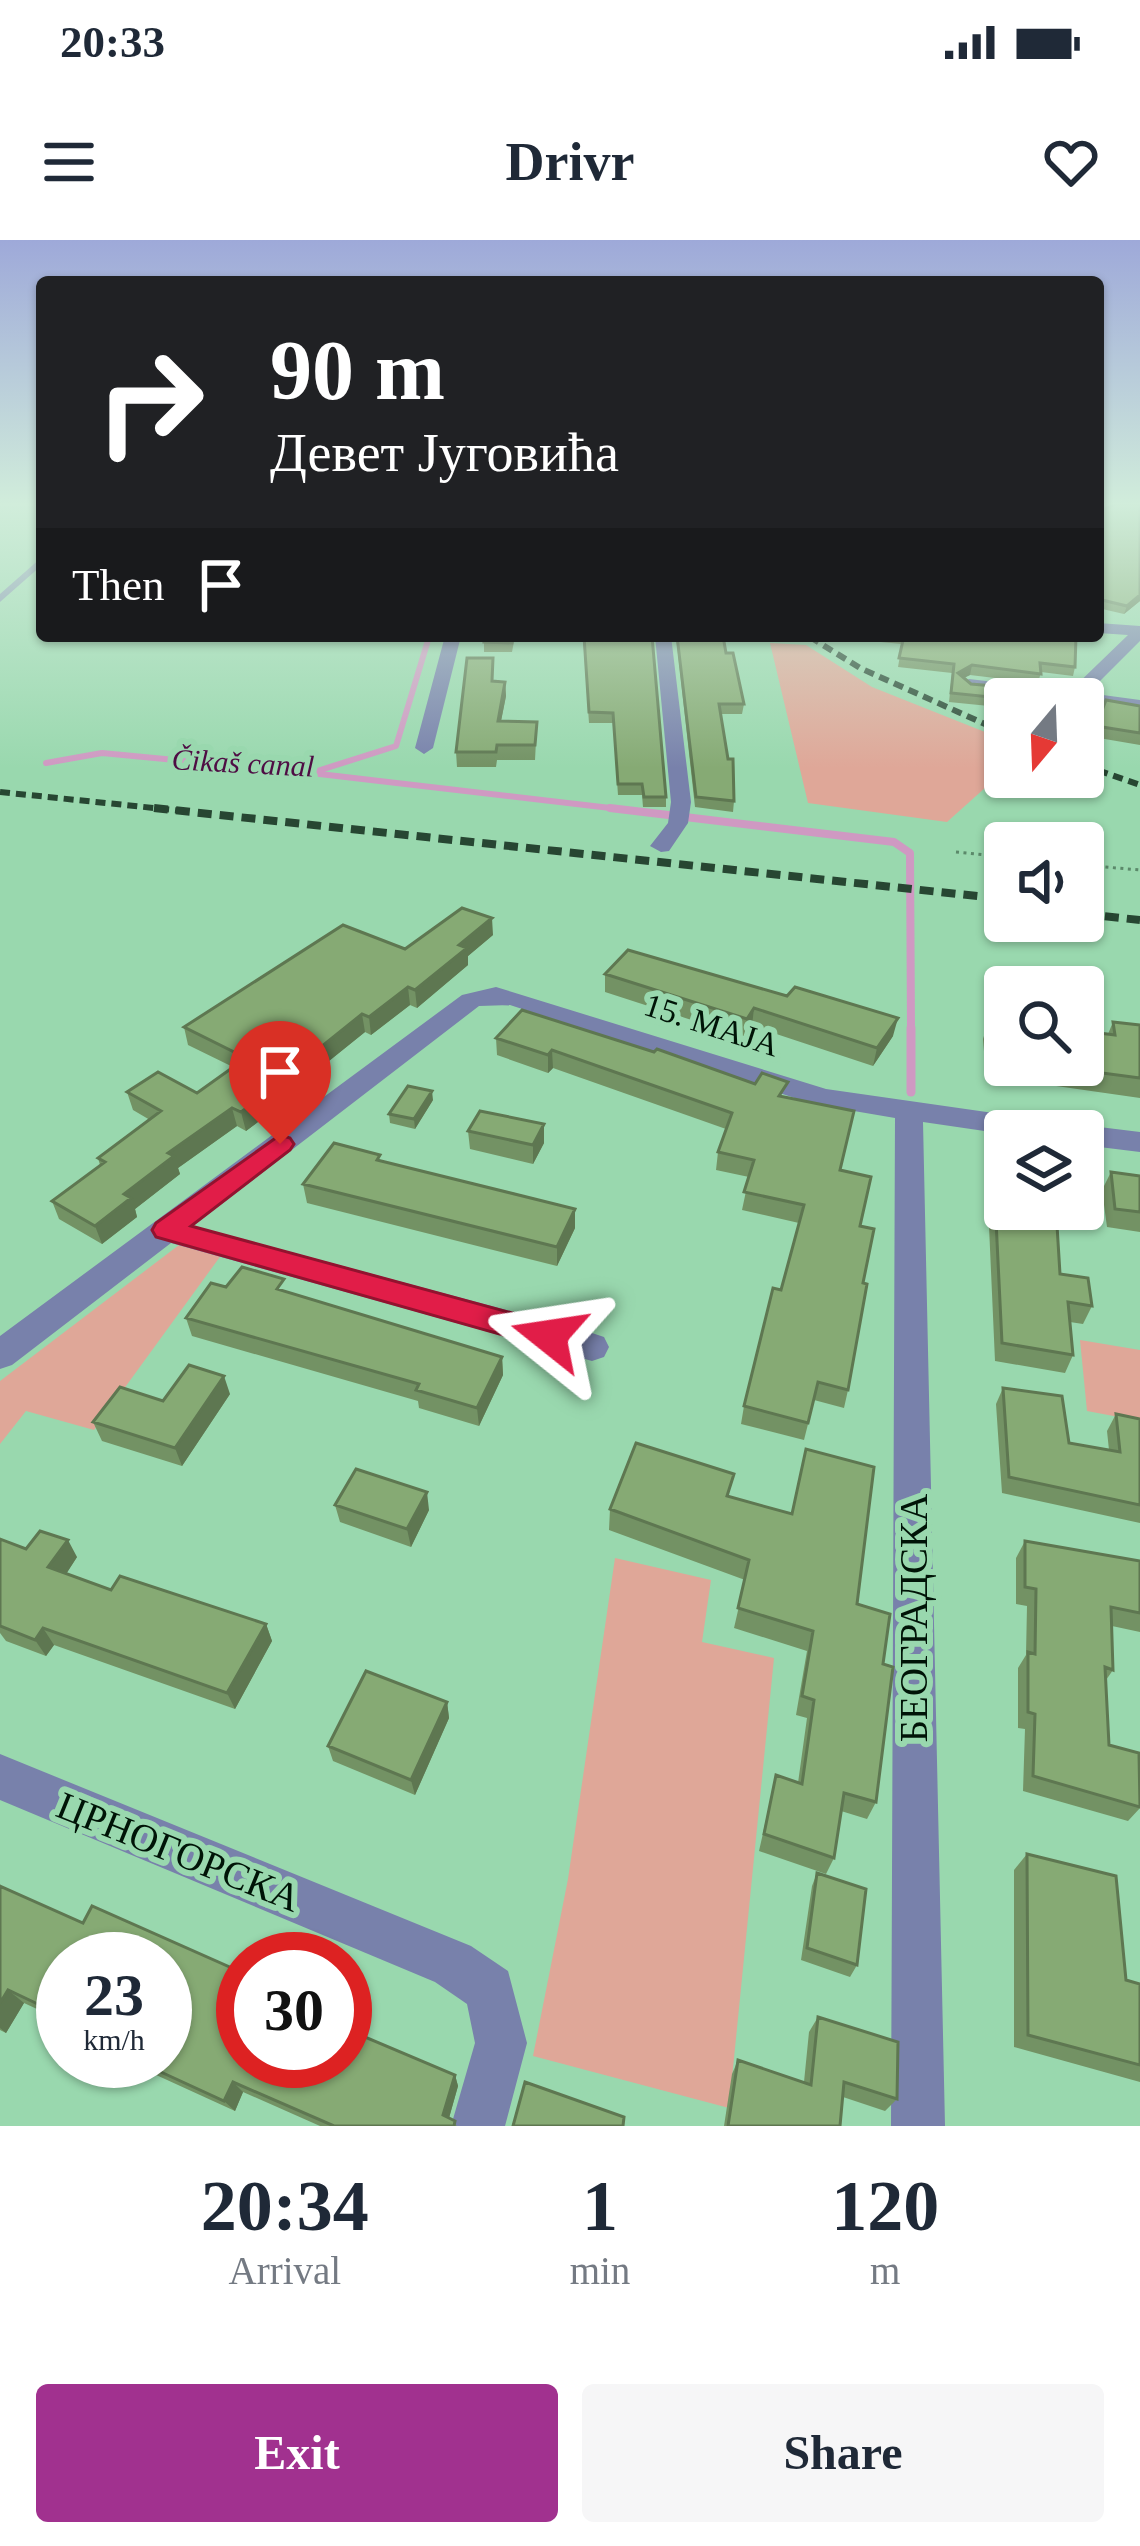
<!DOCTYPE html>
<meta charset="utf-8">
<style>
body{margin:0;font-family:"Times New Roman",serif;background:#f6f6f7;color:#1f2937;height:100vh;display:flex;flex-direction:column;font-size:45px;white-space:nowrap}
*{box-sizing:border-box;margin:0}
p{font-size:39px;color:#747a83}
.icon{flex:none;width:66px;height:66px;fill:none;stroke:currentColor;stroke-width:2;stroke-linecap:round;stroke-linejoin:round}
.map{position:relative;height:1886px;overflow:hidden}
.drawer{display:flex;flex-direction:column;background:#fff;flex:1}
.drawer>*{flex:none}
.top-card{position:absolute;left:36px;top:36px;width:1068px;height:366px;border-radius:12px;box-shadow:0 3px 9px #0004;background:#202124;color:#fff;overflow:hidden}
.needle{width:78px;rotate:199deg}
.buttons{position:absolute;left:984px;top:438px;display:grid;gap:24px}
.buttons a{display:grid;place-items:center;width:120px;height:120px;border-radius:12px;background:#fff;box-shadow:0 3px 9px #0004;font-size:60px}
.speed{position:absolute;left:36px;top:1692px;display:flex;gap:24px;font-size:60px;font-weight:700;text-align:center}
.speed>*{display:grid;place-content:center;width:156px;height:156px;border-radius:50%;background:#fff;box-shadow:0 3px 9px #0004;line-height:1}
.speed small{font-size:30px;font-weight:400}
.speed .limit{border:18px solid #d22;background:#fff;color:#111}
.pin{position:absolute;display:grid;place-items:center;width:102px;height:102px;color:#fff;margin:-123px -51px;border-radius:50% 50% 50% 0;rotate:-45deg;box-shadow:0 0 12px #0007}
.pin .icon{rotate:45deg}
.me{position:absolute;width:132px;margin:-66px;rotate:285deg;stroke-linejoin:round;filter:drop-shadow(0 0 9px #0008)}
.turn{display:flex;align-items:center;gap:42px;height:252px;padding:0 36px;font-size:54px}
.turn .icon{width:156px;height:156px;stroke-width:2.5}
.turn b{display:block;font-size:84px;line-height:102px}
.then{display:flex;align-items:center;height:114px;padding:0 36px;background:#0003;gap:24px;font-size:45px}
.eta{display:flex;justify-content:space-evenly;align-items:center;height:204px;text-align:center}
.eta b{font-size:72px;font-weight:700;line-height:84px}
.action{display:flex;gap:24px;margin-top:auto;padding:24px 36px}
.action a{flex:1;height:138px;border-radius:12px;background:#a1318f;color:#fff;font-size:48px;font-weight:700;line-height:138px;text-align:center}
.action a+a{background:#f6f6f7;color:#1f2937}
.status{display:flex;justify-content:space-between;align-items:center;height:84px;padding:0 60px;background:#fff;direction:ltr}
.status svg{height:33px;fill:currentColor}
header{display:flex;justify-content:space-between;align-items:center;height:156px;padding:0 36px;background:#fff;font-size:54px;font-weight:700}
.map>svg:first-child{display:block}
</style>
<div class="status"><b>20:33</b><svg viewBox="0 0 49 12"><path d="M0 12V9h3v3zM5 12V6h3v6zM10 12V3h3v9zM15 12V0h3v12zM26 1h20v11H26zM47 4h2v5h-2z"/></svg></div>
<header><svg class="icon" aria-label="menu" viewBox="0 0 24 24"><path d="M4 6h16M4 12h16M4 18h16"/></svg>Drivr<svg class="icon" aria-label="heart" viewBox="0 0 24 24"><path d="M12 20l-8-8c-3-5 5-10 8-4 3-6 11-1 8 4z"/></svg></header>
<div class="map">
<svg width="1140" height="1886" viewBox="0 0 1140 1886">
<rect width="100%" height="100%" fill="#99d8ae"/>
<path fill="#dfa798" d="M770,403L806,405L872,447L1005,500V530L947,582L808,563Z
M179,1005L222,1014L94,1190L26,1171L0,1204V1141Z
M1080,1100L1140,1110V1181L1087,1171Z
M615,1318L711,1340L702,1402L774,1418L729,1868L533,1816L568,1639Z"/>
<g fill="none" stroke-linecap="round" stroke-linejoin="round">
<path stroke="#cf99c2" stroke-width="6" d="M46,523L102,513L311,533L396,506L429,397
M311,533L636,571"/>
<path stroke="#cf99c2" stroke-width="8" d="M610,568L894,602L910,613L911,791"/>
<path stroke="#cf99c2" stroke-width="9" d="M911,788V852"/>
<path stroke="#5b896a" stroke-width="3" stroke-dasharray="3 4.5" stroke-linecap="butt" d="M956,612L1005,617
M1083,625L1140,630"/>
<path fill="#7881ab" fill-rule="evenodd" d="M42,317V325L0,362V354Z"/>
<path fill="#7881ab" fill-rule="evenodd" d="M1098,383L1140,386V401L1088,453L1140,460V470L1083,463V459L969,449L960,444L969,439L1070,451L1128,395L1098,393Z
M445,396H461L433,508L424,514L415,508Z
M655,396H671L691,562L688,583L669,611L661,612L650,606L668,583L671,562Z
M496,747L826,849L1050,881L1064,891L1005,894L923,882L945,1886H891L895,878L813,864L510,765L479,766L193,986L592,1093L604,1097L609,1107L604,1117L592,1121L171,1003L12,1125L0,1129V1096L462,755Z
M1083,885L1140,892V912L1083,905V891H1071Z
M0,1514L471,1706L508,1731L527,1803L505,1886H451L475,1803L467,1764L435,1742L0,1560Z"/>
<path stroke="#274632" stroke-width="4.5" stroke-dasharray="9 4.5" stroke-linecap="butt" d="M809,396L815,400"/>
<path stroke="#274632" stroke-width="6" stroke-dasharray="10 6" stroke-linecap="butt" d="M810,397L860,428L1005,493
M1083,525L1140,545
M0,552L183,571"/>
<path stroke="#274632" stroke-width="8" stroke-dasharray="14 8" stroke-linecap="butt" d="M154,568L1005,659
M1083,674L1140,680"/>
</g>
<path fill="#739264" d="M1140,264V361L1124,374L1098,368V272Z
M515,396L512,412H484V402Z
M583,396L666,557V567H643L642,555H618L613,483H589Z
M676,396H723L726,413L744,464L742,474H721L734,561L733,572L695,567Z
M870,396H1076L1075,427L1073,436L1041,432L1038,443L970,435L963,438L971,444L1005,459V481L987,479L989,466L949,462L952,433L898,427L902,404L870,401Z
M493,441L505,442L506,456L501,481L537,482L535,520H497L496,527H457L456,512Z
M1140,466V505L1093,497L1096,486Z
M493,695L468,716V725L417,768L410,765L371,795L365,792L324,825L325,831L246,891L237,886L178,928L180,934L135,969L137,977L102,1004L59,979L52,961L100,925L98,918L150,880L133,870L127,852L197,853L233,827L188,805L184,787L405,709Z
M605,734L893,796L873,826L752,786L744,797L605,752Z
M989,780L1005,782V825H1083L1108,794L1113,782L1140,785V858L986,836L983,799Z
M496,798L786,857L840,930L860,986L863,1043L848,1150L844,1168L814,1160L804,1200L741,1184L744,1166L781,1050L799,983L742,970L749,937L716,930L718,912L726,889L553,828L548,833L497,815Z
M433,860L415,889L390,883L389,874Z
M991,878L1005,891V969H1059L1056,977L1060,1034L1092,1066L1083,1084L1070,1082L1073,1115L1065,1133L995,1121L985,896Z
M544,884V903L533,924L470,909L468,891Z
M381,921L575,969V988L557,1026L307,963L303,944Z
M1111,932L1140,936V992L1107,987L1102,950Z
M226,1047L287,1052L502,1117L503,1135L479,1186L419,1168L418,1161L192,1096L186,1078Z
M1003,1148L1069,1203L1109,1210L1107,1191L1116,1174L1140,1179V1283L1002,1253L996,1164Z
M230,1154L182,1226L102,1201L93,1182L163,1161Z
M730,1257L857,1364L883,1424L876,1562L867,1579L841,1571L834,1618L826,1634L759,1611L776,1535L798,1543L807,1478L796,1475L807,1411L734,1388L745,1340L609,1290L610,1269Z
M335,1265L429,1270L411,1307L340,1282Z
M0,1299L26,1309L77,1317L66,1334L111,1350L266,1384L272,1401L235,1469L54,1405L46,1416L6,1401L0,1393Z
M1025,1301L1140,1321V1392L1112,1386L1113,1430L1106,1440L1109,1505L1139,1513L1140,1568L1128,1581L1023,1551L1025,1489L1018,1488V1428L1026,1415L1027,1366L1016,1364V1318Z
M447,1462L449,1478L415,1555L333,1521L328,1506Z
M1027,1614L1126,1740L1140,1744V1842L1014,1807V1630Z
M817,1633L857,1725L850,1737L801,1720L812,1646Z
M0,1646L243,1821L363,1788L368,1799L455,1835L458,1846L449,1878L457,1886H320L243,1852L235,1871L143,1829L134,1821H165L63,1719V1781L24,1763L6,1793L0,1790Z
M818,1777L897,1859L885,1871L843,1857L840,1886H724L732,1834L738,1820L804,1842L809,1792Z"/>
<path fill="#5e7751" d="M1140,355V361L1124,374L1127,366Z
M972,425L970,435L956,442L958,433Z
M505,442L506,456L498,496V481Z
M492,678L493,695L468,716V725L417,768L415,750L459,705Z
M408,747L410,765L371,795L369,777Z
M754,768L752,786L744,797L747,779Z
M362,774L365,792L324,825L325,831L246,891L241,872Z
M898,778L893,796L873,826L877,808Z
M552,810L553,828L548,833V815Z
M432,851L433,860L415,889L414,879Z
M232,868L237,886L178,928L180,934L135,969L137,977L102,1004L95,986L124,954L168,913Z
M544,884V903L533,924V905Z
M575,969V988L557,1026V1007Z
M502,1117L503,1135L479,1186L477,1168Z
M224,1136L230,1154L182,1226L175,1208Z
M427,1252L429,1270L411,1307L407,1289Z
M68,1300L77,1317L59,1345L48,1327Z
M266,1384L272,1401L235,1469L227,1453Z
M43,1388L54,1405L46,1416L35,1400Z
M447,1462L449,1478L415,1555L411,1540Z
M8,1750L24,1763L6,1793L0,1788V1763Z
M455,1835L458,1846L447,1885L443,1875Z
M233,1842L243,1852L235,1871L224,1861Z"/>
<path fill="#86aa74" stroke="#5e7751" stroke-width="3" d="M1116,264H1140V355L1127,366L1098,359V272Z
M485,396H513L512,403L484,402Z
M584,396H652L666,557H644L642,544H618L613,473L589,472Z
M677,396H723L726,413H733L744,464H719L728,519H733L734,561L696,557Z
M904,396H1076L1075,427L1040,423L1041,434L972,425L958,433L971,444L1042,450V459H1005V472L989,470L991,457L951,453L954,424L899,418Z
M467,418H493L492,441L505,442L498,481L537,482L535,505H497L496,512H456Z
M1106,460L1140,466V493L1096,486Z
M462,668L492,678L459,705L467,708L415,750L408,747L369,777L362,774L316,811L322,813L241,872L232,868L168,913L174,916L124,954L131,958L95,986L52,961L105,922L98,918L161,871L127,852L158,832L197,853L246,818L184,787L343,685L405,709Z
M628,710L787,756L795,747L898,778L877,808L754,768L747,779L605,734Z
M522,770L654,812L657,809L755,844L762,833L788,842L779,856L854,871L840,930L871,937L860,986L874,989L863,1043L867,1044L848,1150L818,1142L808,1183L744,1166L773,1048L781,1050L804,965L744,952L754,920L718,912L732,873L552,810L548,815L496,798Z
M989,780L1005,782V820L992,818Z
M1113,782L1140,785V838L1042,825H1083V791L1115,795Z
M408,846L432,851L414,879L389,874Z
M480,871L544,884L533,905L468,891Z
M991,878L1079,879L1081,891H1005V969H1056L1060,1034L1088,1038L1092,1066L1068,1062L1073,1115L1002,1103Z
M334,903L380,915L377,920L575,969L557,1007L303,944Z
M1111,932L1140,936V972L1115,969Z
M242,1027L284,1039L277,1049L502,1117L477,1168L416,1150L419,1144L186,1078L211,1043L226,1047Z
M189,1125L224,1136L175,1208L93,1182L120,1147L163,1161Z
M1003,1148L1062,1156L1069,1203L1120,1212L1116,1174L1140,1179V1265L1009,1237Z
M636,1203L734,1234L727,1256L792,1274L806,1209L874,1227L857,1364L890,1374L883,1424L893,1427L876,1562L844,1553L834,1618L764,1594L776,1535L802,1544L814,1460L802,1456L813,1391L738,1368L749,1320L610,1269Z
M356,1229L427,1252L407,1289L335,1265Z
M40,1291L68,1300L48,1327L111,1350L120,1336L266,1384L227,1453L43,1388L35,1400L0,1386V1299L26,1309Z
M1025,1301L1140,1321V1373L1111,1367L1113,1430L1105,1427L1109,1505L1139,1513L1140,1567L1033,1536L1035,1474L1028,1472V1412L1035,1414L1036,1349L1025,1347Z
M366,1431L447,1462L411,1540L328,1506Z
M1027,1614L1116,1636L1126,1740L1140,1744V1825L1028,1795Z
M817,1633L866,1649L857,1725L807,1708Z
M0,1646L83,1683L92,1666L243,1733V1821H345V1781L363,1788L360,1795L455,1835L443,1875L455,1881L454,1886H334L233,1842L224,1861L137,1821H165V1719H63V1776L8,1750L0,1763Z
M818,1777L898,1802L897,1859L844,1842L840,1886H728L738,1820L811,1845Z
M525,1842L624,1877L623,1886H513Z"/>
<linearGradient id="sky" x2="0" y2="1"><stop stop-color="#9ea9d9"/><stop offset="0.5" stop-color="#d1eddb"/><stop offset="1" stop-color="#d1eddb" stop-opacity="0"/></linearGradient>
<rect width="1140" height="528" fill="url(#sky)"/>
<path fill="#e11d48" stroke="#92132f" stroke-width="3" d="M280,895L290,898L294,904L290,910L191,986L549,1083L560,1087L565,1096L560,1104L549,1108L156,997L152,990L156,983Z"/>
<g text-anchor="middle" stroke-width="12" stroke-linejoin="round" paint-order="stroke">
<g font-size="30" font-style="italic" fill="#4e0d44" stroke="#99d8ae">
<text transform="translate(243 523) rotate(3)" y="10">Čikaš canal</text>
</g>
<g font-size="33" fill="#001407" stroke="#99d8ae">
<text transform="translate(712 784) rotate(18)" y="12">15. МАЈА</text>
</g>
<g font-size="39" fill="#001407" stroke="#99d8ae">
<text transform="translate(913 1378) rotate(-90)" y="14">БЕОГРАДСКА</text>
<text transform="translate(179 1611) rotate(22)" y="14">ЦРНОГОРСКА</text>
</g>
</g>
</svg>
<div class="buttons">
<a><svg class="needle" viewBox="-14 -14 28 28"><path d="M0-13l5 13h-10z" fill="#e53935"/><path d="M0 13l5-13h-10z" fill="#747a83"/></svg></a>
<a><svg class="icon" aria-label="sound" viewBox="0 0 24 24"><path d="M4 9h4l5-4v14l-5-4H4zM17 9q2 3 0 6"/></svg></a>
<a><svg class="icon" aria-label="search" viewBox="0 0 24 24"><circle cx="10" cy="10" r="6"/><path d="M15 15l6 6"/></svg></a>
<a><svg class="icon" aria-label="layers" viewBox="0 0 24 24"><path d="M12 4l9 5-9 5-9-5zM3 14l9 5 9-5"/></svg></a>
</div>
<div class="speed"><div>23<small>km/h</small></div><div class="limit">30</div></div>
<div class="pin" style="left:280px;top:904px;background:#d93025"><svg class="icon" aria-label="arrive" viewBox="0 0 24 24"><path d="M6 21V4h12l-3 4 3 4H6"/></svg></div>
<svg class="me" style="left:549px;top:1096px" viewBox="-20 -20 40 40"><path d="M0-17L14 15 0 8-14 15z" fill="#e11d48" stroke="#fff" stroke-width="4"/></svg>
<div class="top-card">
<div class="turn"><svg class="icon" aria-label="right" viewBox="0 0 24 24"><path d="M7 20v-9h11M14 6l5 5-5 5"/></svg><div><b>90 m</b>Девет Југовића</div></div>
<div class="then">Then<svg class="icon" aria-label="arrive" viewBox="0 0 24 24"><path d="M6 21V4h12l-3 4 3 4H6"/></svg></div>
</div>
</div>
<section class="drawer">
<div class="eta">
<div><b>20:34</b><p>Arrival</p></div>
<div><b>1</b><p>min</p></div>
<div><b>120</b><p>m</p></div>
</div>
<div class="action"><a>Exit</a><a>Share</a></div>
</section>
